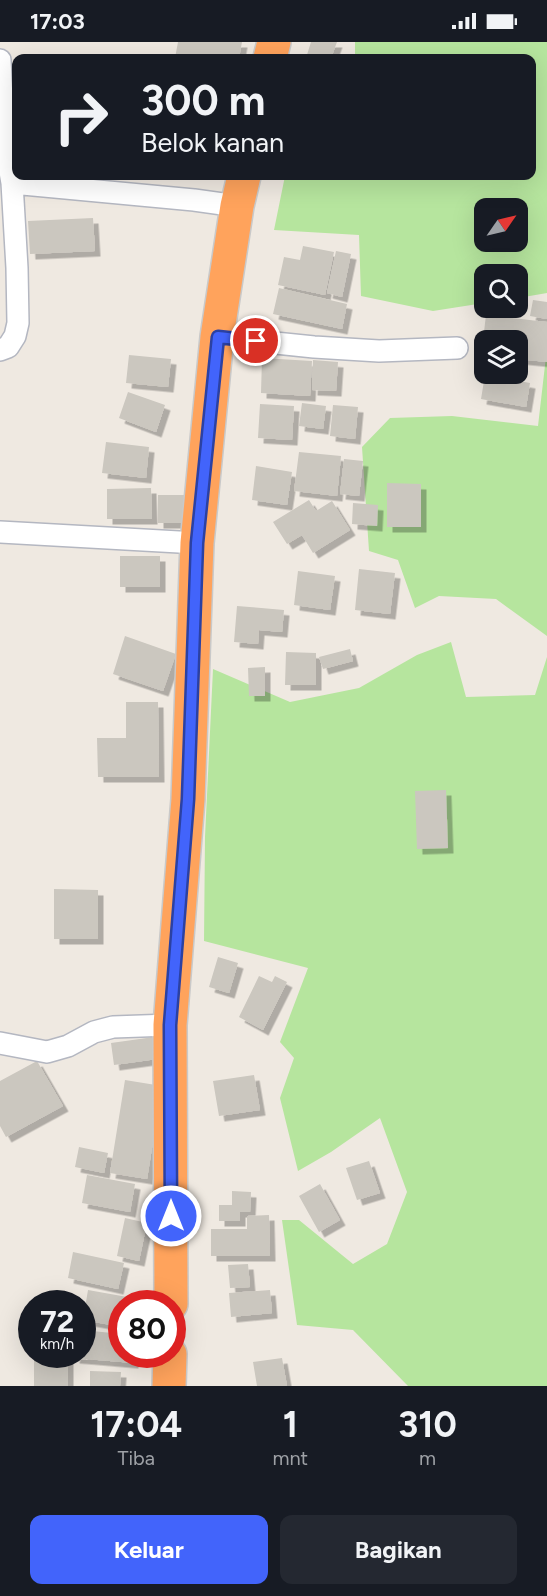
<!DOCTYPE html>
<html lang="id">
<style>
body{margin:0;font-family:Figtree,sans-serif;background:#242831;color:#f1f3f6;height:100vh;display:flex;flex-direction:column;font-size:22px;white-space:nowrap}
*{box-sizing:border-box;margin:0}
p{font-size:20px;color:#9ea1a6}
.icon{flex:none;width:33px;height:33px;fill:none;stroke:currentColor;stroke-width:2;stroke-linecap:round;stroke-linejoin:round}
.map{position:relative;height:1344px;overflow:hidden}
.details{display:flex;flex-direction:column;background:#171b24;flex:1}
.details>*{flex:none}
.top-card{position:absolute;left:12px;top:12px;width:524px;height:126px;border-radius:12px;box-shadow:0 6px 24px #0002;background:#171b24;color:#f1f3f6;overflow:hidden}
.needle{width:39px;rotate:56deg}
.tools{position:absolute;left:474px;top:156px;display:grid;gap:12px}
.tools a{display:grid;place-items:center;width:54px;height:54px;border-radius:12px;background:#171b24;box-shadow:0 6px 24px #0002;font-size:30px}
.speed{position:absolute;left:18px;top:1248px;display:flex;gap:12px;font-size:30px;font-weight:700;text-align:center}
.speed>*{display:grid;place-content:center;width:78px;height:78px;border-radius:50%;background:#171b24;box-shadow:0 6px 24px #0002;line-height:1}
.speed small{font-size:15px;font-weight:400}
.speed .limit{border:9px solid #d22;background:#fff;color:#111}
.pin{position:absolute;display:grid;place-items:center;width:51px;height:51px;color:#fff;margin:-26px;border:3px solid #fff;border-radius:50%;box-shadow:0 2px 6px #0007}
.me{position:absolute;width:66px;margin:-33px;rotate:0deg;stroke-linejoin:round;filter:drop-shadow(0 0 4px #0008)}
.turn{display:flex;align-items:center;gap:21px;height:126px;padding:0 30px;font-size:27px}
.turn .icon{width:78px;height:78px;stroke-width:2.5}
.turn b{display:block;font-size:42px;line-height:51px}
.eta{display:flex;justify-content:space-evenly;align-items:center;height:102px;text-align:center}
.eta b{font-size:36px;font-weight:700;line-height:42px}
.cta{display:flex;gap:12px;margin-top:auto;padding:12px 30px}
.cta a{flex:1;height:69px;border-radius:12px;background:#4264fb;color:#fff;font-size:24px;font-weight:700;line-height:69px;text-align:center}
.cta a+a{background:#242831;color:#f1f3f6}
.status{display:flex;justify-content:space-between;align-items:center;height:42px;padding:0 30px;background:#171b24;direction:ltr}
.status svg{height:16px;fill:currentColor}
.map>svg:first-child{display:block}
</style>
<div class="status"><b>17:03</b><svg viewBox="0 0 49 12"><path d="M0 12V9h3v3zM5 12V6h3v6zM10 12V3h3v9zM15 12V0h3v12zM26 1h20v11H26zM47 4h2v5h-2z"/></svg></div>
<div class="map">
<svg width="547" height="1344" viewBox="0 0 547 1344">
<defs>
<filter id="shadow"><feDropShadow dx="5.5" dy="5.5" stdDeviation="0" flood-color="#0004"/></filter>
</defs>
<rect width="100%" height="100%" fill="#efe9e1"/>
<path fill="#b6e59e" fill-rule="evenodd" d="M355,0H547V251L518,256V232H484V261L433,269L361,254L359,193L274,188L285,134H531V16H355ZM484,166H518V200H484Z
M547,306V594L496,557L439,554L415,566L398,518L369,509L362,405L390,376L452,374L538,384Z
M451,600L466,655L535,653L547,615V1344H408L353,1288L297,1283L282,1178H299L353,1222L387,1202L407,1150L380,1076L331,1110L298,1129L280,1056L294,1016L280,1000L308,926L204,899L205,795L213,627L290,660L359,646L417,613Z"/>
<path fill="#cbc7bf" filter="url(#shadow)" d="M178,0H242L239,16H175Z
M311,0H337L331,16H306Z
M93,176L95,209L30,212L28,179Z
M303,204L334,210L325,253L278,243L284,215L300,218Z
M336,209L351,212L342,255L327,251Z
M279,246L347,262L342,287L273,272Z
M533,258L547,260V277L530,274Z
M486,273L547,280V320L518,317V298H483Z
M129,313L171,317L168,345L126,341Z
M262,316L312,319L310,354L261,351Z
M313,318L338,320L336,349L312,348Z
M485,333L530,341L526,365L481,357Z
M128,350L165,363L156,390L119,376Z
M302,361L326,364L323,387L299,384Z
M260,362L294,364L292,398L258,396Z
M333,363L358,365L355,397L330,394Z
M106,400L149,405L146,436L102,431Z
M299,410L341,414L337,454L294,449Z
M344,417L363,419L359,454L340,452Z
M256,424L292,430L287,463L252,458Z
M387,441L421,442V485H387Z
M151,446L152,477H107V447Z
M158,453H188V481H158Z
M309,458L316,469L332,459L350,488L313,511L302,493L287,502L273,480Z
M353,461L378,463L377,484L352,482Z
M120,514H160V545H120Z
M359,527L395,531L390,572L355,568Z
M298,529L335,534L330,568L294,563Z
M237,564L284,568L282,590L259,588L258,602L234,600Z
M125,594L176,612L163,649L113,632Z
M350,607L353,619L323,627L319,615Z
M286,610L316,611V643H285Z
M265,625V654H249L248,626Z
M126,660H158L159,735H98L97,696H126Z
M446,748L448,806L417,807L415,749Z
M54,847L98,848V897H54Z
M218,915L238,921L229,951L209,945Z
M259,934L272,940L275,934L287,940L263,988L239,975Z
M161,994L164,1016L114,1023L111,1001Z
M37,1019L63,1064L6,1095L0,1084V1039Z
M254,1033L260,1068L219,1074L213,1039Z
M125,1038L162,1044L147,1137L110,1131Z
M79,1105L108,1111L104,1131L75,1125Z
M369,1119L380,1151L357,1158L346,1126Z
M87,1133L135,1142L130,1170L82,1161Z
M320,1142L340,1178L319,1190L299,1154Z
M232,1149L251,1150L250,1170H240V1179H219V1163H232Z
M269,1173L270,1214H211V1187H247V1174Z
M125,1176L147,1181L139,1219L117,1214Z
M73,1210L124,1221L118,1247L68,1236Z
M248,1222L250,1245L230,1246L228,1223Z
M88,1248L144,1258L143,1262H122V1285L83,1278Z
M270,1248L272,1271L231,1275L229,1251Z
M82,1288L122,1292V1312H134L133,1321L74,1316L75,1312H82Z
M34,1314L68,1315V1344H34Z
M282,1316L287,1344H257L253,1320Z
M90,1329L121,1330L120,1344H90Z"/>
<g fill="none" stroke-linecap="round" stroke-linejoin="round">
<defs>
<path id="street" d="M0,18L4,95L12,141
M217,295L314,305L379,309L457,306
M0,308L8,305L15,294L18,281L17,226L12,141L194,158L237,164
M0,490L197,501
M0,1001L47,1010L68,1004L94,990L113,985L170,983"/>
<path id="highway" d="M270,16L274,0
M171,1262L170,983L188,757L197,501L217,295L237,164L244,134
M169,1344L170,1312"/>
</defs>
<use href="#street" stroke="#b4b7c1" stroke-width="24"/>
<use href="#highway" stroke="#c9c9c9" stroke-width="36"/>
<use href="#street" stroke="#fff" stroke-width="21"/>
<use href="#highway" stroke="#ffa35c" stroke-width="33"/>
</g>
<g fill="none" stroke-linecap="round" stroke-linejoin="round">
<defs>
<path id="route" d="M171,1174L170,983L188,757L197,501L218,295L256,299"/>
</defs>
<use href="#route" stroke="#2b41a3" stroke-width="15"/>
<use href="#route" stroke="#4264fb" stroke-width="10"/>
</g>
</svg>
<div class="tools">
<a><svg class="needle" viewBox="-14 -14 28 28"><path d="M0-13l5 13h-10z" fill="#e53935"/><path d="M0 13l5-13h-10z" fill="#9ea1a6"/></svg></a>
<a><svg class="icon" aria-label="search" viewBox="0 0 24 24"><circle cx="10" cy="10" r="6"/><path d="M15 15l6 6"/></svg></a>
<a><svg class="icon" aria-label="layers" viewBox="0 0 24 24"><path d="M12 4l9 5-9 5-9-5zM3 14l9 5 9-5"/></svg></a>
</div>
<div class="speed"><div>72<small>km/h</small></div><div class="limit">80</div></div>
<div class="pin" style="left:256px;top:299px;background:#d93025"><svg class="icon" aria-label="arrive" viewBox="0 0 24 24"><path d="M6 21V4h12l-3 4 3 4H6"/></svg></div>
<svg class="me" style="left:171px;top:1174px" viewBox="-20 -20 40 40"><circle r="17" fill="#4264fb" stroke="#fff" stroke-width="3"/><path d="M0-11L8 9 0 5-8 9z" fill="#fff"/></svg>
<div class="top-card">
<div class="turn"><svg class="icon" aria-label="right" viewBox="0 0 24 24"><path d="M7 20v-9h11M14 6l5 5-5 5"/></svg><div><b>300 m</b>Belok kanan</div></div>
</div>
</div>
<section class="details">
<div class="eta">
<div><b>17:04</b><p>Tiba</p></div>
<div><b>1</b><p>mnt</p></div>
<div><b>310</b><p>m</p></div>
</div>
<div class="cta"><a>Keluar</a><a>Bagikan</a></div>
</section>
